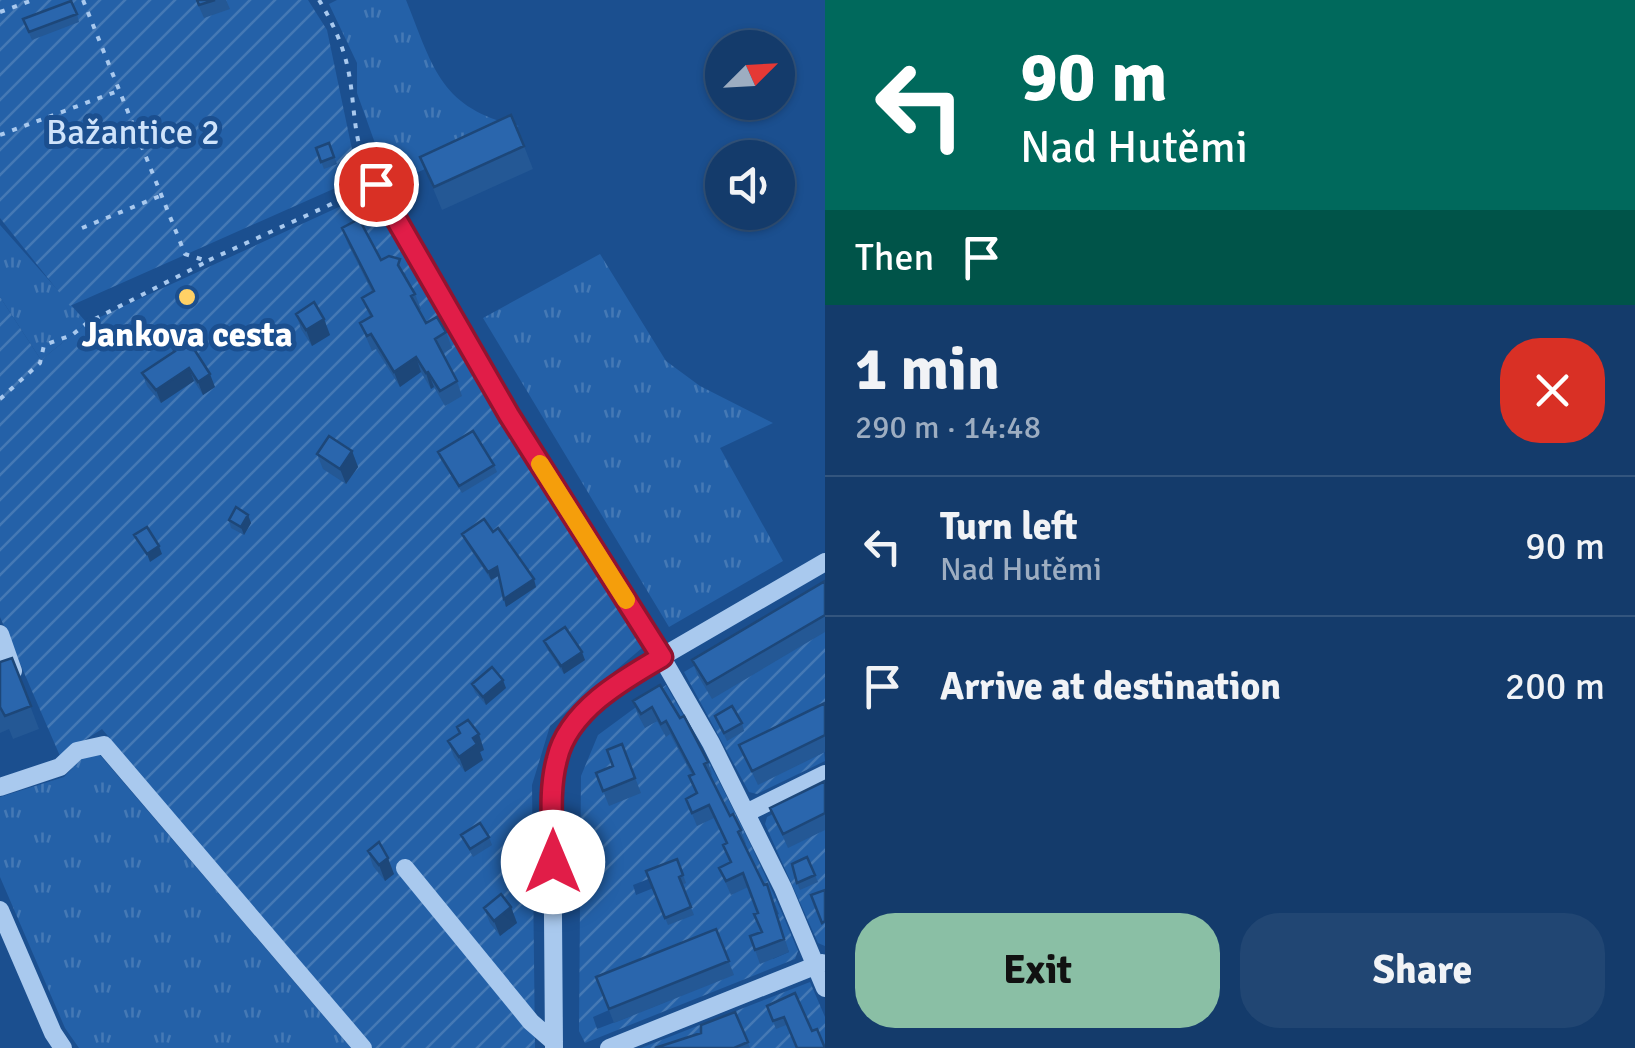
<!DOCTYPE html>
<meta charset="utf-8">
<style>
body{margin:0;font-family:Signika,sans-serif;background:#214673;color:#f1f3f6;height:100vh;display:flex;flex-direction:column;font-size:38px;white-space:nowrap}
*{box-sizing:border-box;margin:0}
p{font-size:32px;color:#9dadc1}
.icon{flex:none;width:55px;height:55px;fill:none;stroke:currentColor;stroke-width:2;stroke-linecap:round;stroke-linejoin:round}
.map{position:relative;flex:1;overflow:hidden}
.drawer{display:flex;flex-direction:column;background:#143b6b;width:810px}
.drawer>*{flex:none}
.hud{background:#00695c;color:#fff;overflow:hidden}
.needle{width:65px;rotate:66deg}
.buttons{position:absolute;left:705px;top:30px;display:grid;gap:20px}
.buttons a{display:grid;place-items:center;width:90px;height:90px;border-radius:50%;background:#143b6b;box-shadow:0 2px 8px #0004,0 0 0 2px #33557e;font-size:50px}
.pin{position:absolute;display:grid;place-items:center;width:85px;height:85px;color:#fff;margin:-42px;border:5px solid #fff;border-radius:50%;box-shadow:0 2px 10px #0007}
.me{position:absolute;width:110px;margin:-55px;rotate:0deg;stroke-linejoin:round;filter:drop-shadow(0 0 8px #0008)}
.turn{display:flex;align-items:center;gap:35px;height:210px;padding:0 30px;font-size:45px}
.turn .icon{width:130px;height:130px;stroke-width:2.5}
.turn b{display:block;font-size:70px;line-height:85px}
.then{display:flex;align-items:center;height:95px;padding:0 30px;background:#0003;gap:20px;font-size:38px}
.round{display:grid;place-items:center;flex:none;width:105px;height:105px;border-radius:40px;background:#214673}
.overview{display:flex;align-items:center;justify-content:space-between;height:170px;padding:0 30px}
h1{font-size:60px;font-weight:700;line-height:75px}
.action{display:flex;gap:20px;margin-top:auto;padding:20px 30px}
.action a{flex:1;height:115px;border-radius:40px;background:#8abfa5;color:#111;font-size:40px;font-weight:700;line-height:115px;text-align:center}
.action a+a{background:#214673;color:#f1f3f6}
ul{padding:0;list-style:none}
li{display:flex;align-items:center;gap:30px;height:140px;padding:0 30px;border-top:2px solid #33557e}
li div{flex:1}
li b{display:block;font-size:38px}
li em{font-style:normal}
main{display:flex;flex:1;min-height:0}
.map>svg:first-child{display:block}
</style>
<main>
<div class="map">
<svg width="825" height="1048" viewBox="0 0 825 1048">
<defs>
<pattern id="grass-tufts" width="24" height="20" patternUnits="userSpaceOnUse" patternTransform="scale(2.5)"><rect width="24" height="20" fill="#2461a8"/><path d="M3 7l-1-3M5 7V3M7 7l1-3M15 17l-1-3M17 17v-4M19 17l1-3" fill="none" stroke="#4579b5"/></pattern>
<pattern id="garden-furrows" width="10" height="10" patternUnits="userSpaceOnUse" patternTransform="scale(2.5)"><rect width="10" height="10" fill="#2461a8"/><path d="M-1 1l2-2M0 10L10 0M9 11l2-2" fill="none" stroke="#4579b5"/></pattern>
</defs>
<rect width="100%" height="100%" fill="#1b4f8f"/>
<path fill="url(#grass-tufts)" d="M337,0H406C433,67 440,109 519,126L390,185L357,93V63L329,4Z
M0,225L87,323L41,360L0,297Z
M600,254L666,361L700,386L773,423L720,448L783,561L669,627L483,318Z
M100,755L351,1048H79L65,1028L0,877V797L64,777L84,756Z"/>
<path fill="url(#garden-furrows)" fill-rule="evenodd" d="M0,0H308L327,30L358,178L70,306L0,218Z
M365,195L399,243L531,470L642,648L550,726L532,785L535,1048H372L102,729L60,756L0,617V297L41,360L87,323Z
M825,588V720L791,768L824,752L825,761L757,794L749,792L684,672Z
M666,685C716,771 760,859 798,951L795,959L585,1043L579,1031L581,776L598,735ZM665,698L683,733L672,734L657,721L645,727ZM738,828L759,880L731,894L736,875ZM679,867L682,885L666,883L636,895L633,885ZM772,897L779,914L774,916L789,952L773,959ZM653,971L665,1002L648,1009L646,1005L631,1016L597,1029L593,1017L609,1010Z
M825,788V946L818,943L765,824L767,817Z
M810,982L825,1017V1048H641Z"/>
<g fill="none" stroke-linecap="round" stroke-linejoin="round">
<path stroke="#a9c9ee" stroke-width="4" stroke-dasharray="5 8" stroke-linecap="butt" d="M83,0L185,254L207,261L360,191
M319,0C333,23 344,47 349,74C355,106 353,140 368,169
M0,12L33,0
M0,135L118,91
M82,228L160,196
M0,399L40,363L44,345L72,335L87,323L206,262"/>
<path stroke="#a9c9ee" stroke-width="18" d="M376,183L509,415L650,637L711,743L783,888L825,988
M0,634L13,671L0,677
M0,787L60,767L77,751L104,745L363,1048
M746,813L825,774
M405,868L531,1022L554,1042
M0,910L53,1033L63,1048
M554,1048L552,784L557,756L566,736L581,715L608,693L639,670L825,562
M609,1048L822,963"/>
</g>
<path fill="#245895" d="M196,0H226L230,9L204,18Z
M77,14L79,22L32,40L23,19Z
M329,143L337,164L324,169L316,148Z
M524,146L533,169L442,210L420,157Z
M342,228L381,260L406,274L405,277L415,294L421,309L419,310L426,323L446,332L452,348L442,354L457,381L462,396L445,406L434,387L431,389L421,372L400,387L376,349L372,351L360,323L370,317L362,298L372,292L348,244Z
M296,314L324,319L330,335L312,346L301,329Z
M169,341L215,387L203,395L194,381L161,403L147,386L142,373L173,353Z
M352,451L358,467L346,484L323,469L317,454Z
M438,452L494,465L497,472L462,493L441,460Z
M248,515L251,523L244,535L231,528L229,520Z
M493,532L536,587L506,607L499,575L491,580L465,541L462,534Z
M825,581V632L712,699L697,674L692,660Z
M544,641L585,660L564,674L547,649Z
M12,658L39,729L13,739L9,729L0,733V662Z
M472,684L506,688L486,705L475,692Z
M660,685L708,762L712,775L710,776L730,816L741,830L746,844L744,845L764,885L772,897L789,952L760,964L750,936L761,932L758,913L748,887L731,895L719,868L730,863L723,845L726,843L714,818L697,826L686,799L696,794L689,776L692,775L670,734L666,737L657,721L645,728L638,715L633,701Z
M825,703V752L758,785L739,745Z
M715,716L742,723L744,731L727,741Z
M457,727L484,750L480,752L483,760L465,772L454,757L448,741L459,734Z
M622,744L641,793L609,806L596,773L613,766Z
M825,781V830L788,848L770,808Z
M461,835L489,837L492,845L473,857Z
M368,851L394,874L385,881L373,866Z
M807,857L818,882L800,890L797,883Z
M677,859L686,883L682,885L694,915L668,925L646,871Z
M511,907L517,923L500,936L490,923L484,908Z
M716,929L734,975L614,1023L596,977Z
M767,1006L812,1031L786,1025L776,1029Z
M735,1012L750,1048H655L701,1033Z"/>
<path fill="#1d4779" d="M324,319L330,335L312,346L306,330Z
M416,357L421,372L400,387L394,372Z
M189,368L194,381L161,403L156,390Z
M428,372L434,387L431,389L426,373Z
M210,374L215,387L203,395L198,382Z
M352,451L358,467L346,484L340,469Z
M248,515L251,523L244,535L241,527Z
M159,546L162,554L150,562L147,554Z
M497,567L500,575L491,580L488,572Z
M534,579L536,587L506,607L504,599Z
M582,652L585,660L564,674L561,666Z
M503,680L506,688L486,705L483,697Z
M479,734L484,750L480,752L483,760L465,772L459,757L473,738Z
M388,858L394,874L385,881L379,865Z
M511,907L517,923L500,936L494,921Z"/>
<path fill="#2a66ad" stroke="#1d4779" stroke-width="2.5" d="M197,0H215L199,5Z
M71,1L77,14L29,32L23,19Z
M511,115L524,146L434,187L420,157Z
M329,143L334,157L321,162L316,148Z
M359,219L381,260L389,256L400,259L398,265L415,294L411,296L426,323L437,317L446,332L435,339L457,381L440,391L428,372L426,373L416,357L394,372L371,334L367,336L360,323L372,316L362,298L374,291L342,228Z
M314,302L324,319L306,330L296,314Z
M183,332L210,374L198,382L189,368L156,390L142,373L175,351L169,341Z
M473,431L494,465L459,486L438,452Z
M329,436L352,451L340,469L317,454Z
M236,507L248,515L241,527L229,520Z
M484,519L493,532L498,528L534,579L504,599L497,567L488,572L462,534Z
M147,527L159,546L147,554L134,535Z
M825,581V615L707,684L692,660Z
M565,627L582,652L561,666L544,641Z
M12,658L31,706L5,716L0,707V662Z
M492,667L503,680L483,697L472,684Z
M660,685L680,718L684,716L708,762L704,764L730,816L733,814L741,830L738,832L764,885L767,884L784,939L755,950L750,936L762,932L754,914L758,913L743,873L726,881L719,868L731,862L723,845L727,843L709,805L692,813L686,799L697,793L689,776L694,774L666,721L661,724L652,707L641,714L633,701Z
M825,703V735L752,771L739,745Z
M732,706L742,723L724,733L715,716Z
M468,720L479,734L473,738L477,744L459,757L448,741L460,733L457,727Z
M622,744L635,778L603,791L596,773L613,766L607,750Z
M825,781V813L783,834L770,808Z
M480,823L489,837L470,849L461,835Z
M379,842L388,858L379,865L368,851Z
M807,857L815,875L797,883L792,864Z
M677,859L683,875L679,877L691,907L665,918L646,871Z
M825,890V921L822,923L811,895Z
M501,894L511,907L494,921L484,908Z
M716,929L729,961L609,1009L596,977Z
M795,993L812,1031L817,1029L825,1048H797L784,1017L773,1021L767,1006Z
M735,1012L748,1042L734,1048H655L701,1033V1025Z"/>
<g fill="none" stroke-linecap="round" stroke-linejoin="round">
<defs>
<path id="route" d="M376,184L509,415L662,657C622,680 568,711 557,759C548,792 553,828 553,862"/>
</defs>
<use href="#route" stroke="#92132f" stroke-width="25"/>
<use href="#route" stroke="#e11d48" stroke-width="18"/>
<path stroke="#f59e0b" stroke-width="18" d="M540,464L626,600"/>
</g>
<circle fill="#ffd166" stroke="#1b4f8f" stroke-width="4" cx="187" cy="297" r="10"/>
<g text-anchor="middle" stroke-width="10" stroke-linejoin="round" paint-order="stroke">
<g font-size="35" fill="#cfe3fa" stroke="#1b4f8f">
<text x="133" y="144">Bažantice 2</text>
</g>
<g font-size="35" font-weight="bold" fill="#fff" stroke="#1b4f8f">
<text x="187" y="346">Jankova cesta</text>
</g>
</g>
</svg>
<div class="buttons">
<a><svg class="needle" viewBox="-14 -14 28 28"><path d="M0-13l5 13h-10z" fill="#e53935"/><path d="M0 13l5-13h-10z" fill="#9dadc1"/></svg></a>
<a><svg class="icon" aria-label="sound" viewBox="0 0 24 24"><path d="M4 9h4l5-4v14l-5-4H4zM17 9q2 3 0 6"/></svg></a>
</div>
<div class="pin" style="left:376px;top:184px;background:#d93025"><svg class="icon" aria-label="arrive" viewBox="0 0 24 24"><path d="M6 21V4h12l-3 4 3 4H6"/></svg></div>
<svg class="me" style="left:553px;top:862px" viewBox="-20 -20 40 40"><circle r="19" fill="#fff"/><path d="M0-13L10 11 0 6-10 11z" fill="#e11d48"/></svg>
</div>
<section class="drawer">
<div class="hud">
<div class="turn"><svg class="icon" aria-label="left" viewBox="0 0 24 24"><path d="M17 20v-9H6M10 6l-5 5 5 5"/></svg><div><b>90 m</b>Nad Hutěmi</div></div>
<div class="then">Then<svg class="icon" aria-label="arrive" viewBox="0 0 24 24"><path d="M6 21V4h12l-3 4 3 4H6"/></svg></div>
</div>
<div class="overview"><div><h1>1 min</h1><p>290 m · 14:48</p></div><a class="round" style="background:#d93025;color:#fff"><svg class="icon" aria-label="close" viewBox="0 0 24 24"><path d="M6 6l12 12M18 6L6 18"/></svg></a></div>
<ul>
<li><svg class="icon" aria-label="left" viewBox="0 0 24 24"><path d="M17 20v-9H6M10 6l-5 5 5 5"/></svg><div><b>Turn left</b><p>Nad Hutěmi</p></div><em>90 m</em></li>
<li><svg class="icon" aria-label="arrive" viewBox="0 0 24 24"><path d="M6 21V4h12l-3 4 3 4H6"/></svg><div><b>Arrive at destination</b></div><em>200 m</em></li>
</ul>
<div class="action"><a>Exit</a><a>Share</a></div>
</section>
</main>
